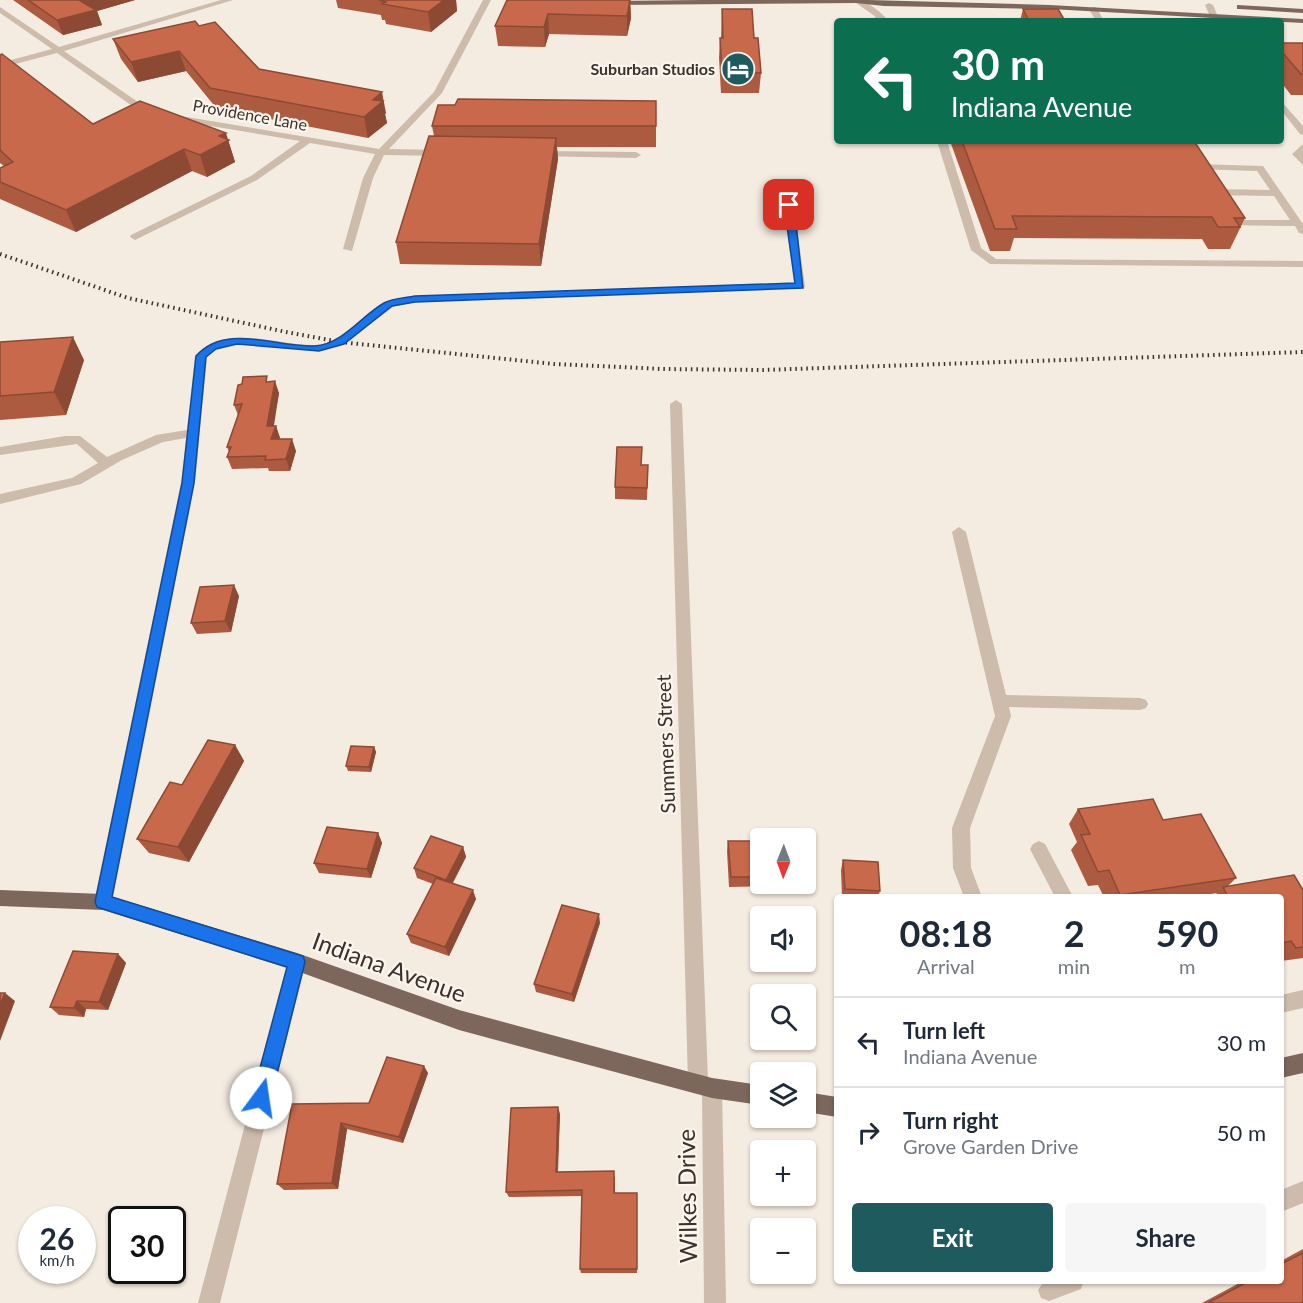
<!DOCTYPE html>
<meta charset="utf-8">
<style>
body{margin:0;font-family:Lato,sans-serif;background:#f6f6f7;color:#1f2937;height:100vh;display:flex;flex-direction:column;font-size:22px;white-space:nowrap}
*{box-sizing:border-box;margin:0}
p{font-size:20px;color:#747a83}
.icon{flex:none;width:33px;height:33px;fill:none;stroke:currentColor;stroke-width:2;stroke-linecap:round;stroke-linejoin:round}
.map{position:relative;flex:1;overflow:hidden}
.details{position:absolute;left:834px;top:894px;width:450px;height:390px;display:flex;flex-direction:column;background:#fff;border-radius:6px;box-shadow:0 2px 4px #0004}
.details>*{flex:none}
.top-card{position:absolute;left:834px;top:18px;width:450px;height:126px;border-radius:6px;box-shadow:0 2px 4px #0004;background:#0b6e4f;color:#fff;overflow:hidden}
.needle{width:39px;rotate:181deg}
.fabs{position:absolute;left:750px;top:828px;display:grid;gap:12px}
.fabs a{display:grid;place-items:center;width:66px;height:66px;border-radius:6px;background:#fff;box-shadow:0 2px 4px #0004;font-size:30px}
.speed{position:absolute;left:18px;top:1206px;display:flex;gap:12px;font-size:30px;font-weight:700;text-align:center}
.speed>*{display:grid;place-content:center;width:78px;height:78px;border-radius:50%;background:#fff;box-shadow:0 2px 4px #0004;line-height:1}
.speed small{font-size:15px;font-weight:400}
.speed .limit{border:3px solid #111;border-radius:9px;background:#fff;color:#111}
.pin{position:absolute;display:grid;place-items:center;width:51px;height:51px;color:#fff;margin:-26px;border-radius:12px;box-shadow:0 3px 9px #0006}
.me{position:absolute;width:66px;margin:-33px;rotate:14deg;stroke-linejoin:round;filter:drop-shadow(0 0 4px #0008)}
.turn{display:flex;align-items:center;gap:21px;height:126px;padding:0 18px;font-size:27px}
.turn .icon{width:78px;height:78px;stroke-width:2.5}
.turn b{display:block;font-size:42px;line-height:51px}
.eta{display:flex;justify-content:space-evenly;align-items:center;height:102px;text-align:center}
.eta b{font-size:36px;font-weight:700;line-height:42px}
.cta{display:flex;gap:12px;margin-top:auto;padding:12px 18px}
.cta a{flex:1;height:69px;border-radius:6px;background:#1f5a5e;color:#fff;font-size:24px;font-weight:700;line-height:69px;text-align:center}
.cta a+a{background:#f6f6f7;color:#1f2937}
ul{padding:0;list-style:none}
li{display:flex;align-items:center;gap:18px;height:90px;padding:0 18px;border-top:2px solid #e0e1e3}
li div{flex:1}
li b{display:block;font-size:22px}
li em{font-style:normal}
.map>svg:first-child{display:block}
</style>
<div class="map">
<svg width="1303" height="1303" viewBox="0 0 1303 1303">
<rect width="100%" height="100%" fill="#f4ebe1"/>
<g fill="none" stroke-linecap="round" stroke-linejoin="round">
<path fill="#cdbbac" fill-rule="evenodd" d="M221,0H233L64,51L151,111L379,149L434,92L483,0H491L442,93L389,149L443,150L448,153L443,156L384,155L373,178L352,251L343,249L363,178L375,154L310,143L257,180L135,240L130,237L131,235L251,176L300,141L145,115L57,53L0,68V63L52,49L0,13V7L59,47Z
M852,0C866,0 876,8 886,18L880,21H867L876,17Z
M1209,3L1213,5L1220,21H1212L1205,5Z
M1093,7H1096L1104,21H1096L1089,9Z
M1281,101L1303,126V135L1300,134L1281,110Z
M937,141H947L981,248L996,259L1303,261V267L990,264L971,250Z
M1303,144V165L1292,154Z
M539,151L636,152L641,155L636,158L536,156L534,154Z
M1195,164L1263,166L1303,224V234L1299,233L1295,226L1226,225L1225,223L1230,220H1290L1274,196L1211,195L1206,192L1211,189L1270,190L1257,171L1192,169V165Z
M786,182L791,185L805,286L804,288L415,302L393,307L344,344L320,351L237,344L216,349L207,357L195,483L112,902L109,908L103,910L97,908L94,902L181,483L186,438L163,442L122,460L81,484L0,504V494L72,478L98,463L77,444L0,455V447L65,436H80L107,457L156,435L187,430L195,356C224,322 277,346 314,345C342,345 361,316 384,303C392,298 405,298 415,296L794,283L781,185Z
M676,400L682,404L708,1080L712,1078L719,1081L722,1088L726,1303H704L702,1091L698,1093L691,1090L688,1083L670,404Z
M959,527L966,532L1006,695L1140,698L1146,700L1148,704L1146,708L1140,710L1009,707L1011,716L970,828L971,868L982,897H964L953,868L952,828L995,716L952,532Z
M1039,841L1045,844L1073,897H1055L1030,849L1033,844Z
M297,953L304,956L306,962L220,1303H198L288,962L290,956Z
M1303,990V1008L1281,1013V995Z
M1303,1181V1203L1281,1212V1190Z
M1044,1281H1084L1081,1289L1049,1301L1041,1298L1038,1290Z"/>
<path fill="#7d675c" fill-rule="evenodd" d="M701,0H868L1050,5L1303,19V23L1050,9L884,6L856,3L612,5L608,3L612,1Z
M1237,5L1303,9V13L1240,9H1237Z
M0,890L103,894L297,953L459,1010L712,1078L760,1085V1105L712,1098L459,1030L297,971L103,910L0,906Z
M1303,1053V1073L1281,1078V1058Z
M806,1092L837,1097V1117L806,1112Z"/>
<path stroke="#3b302b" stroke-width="4" stroke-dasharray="1.5 4" stroke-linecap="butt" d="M0,254L128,298L286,332L340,342L554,364L662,369L763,370L1303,352"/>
</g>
<path fill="#ac5a40" d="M13,0H135L97,11L102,25L63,35Z
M336,0H456L457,11L431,32L386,24L385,20H382L381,15L338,8Z
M507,0H630L631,18L627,36L549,34L545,47L498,46L495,26Z
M722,9L754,38L761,73L759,93H721L719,58L720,38H721Z
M1023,9L1065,21H1020Z
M199,26L259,69L386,113L385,114L387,123L368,138L217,109L186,71L138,82L121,59L113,39Z
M1281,43H1303V95H1291L1281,82Z
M0,55L93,124L228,140L235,162L207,177L192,171L76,232L0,199V168L4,166L0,163Z
M656,101V147H557L558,159L541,266L400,264L396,242L434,136L432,126Z
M950,141H1194L1245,218L1230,249H1208L1202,239L1014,238L1010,251H990Z
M0,342L84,360L66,415L0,420Z
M269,382L279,393L273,426H276L280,438L279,439L296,451L290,471H269L268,468L232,469L227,457L229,452L227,447L238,415L234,405Z
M642,465H648L647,500L615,499V487Z
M239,596L231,632L197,634L191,623Z
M235,745L244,761L189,862L149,853L137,839L182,785Z
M374,747L376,752L371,772L348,771L346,766Z
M1078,809L1163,820L1236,878L1228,886L1303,890V958L1281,961V897H1214L1217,893L1192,897H1104L1098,885L1088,886L1071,850L1077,842L1069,824Z
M378,833L382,843L371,878L319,873L314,863Z
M728,841H760V884H779L778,886L729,887L727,851Z
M463,847L466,857L453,883L476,899L449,956L411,943L407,934L433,884L417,878L414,868Z
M843,860L880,891L878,897H842L841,870Z
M600,923L574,1002L536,992L534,984Z
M118,954L126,963L108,1010L86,1009L84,1017L59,1015L50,1007Z
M428,1073L403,1143L347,1129L338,1189L284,1190L277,1184L292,1104L369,1103Z
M560,1114L558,1172L615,1177V1193H637V1273H581L580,1269L582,1196L509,1197L506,1192Z
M1303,1249V1303H1202L1243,1281H1281V1261Z"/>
<path fill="#8c4a34" d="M79,0H135L97,11L102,25L63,35L57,20Z
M444,0H456L457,11L431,32L428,12Z
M630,0L631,18L627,36V16Z
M548,14L549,34L545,47L544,27Z
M179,51L186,71L138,82L131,62Z
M382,92L386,113L385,114L387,123L368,138L364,117L373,100Z
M226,133L235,162L207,177L200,155L219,136Z
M556,138L558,159L541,266L539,244Z
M184,149L192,171L76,232L66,210Z
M73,337L84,360L66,415L54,392Z
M275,381L279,393L272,438L267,426Z
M276,426L280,438L275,451L271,439Z
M292,439L296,451L290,471L286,459Z
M234,585L239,596L231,632L225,621Z
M235,745L244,761L189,862L178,847Z
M374,747L376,752L371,772L369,767Z
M378,833L382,843L371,878L367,869Z
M463,847L466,857L449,889L446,880Z
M473,890L476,899L449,956L445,947Z
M599,914L600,923L574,1002L572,994Z
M118,954L126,963L108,1010L99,1002Z
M5,993L15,1001L0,1041V1005Z
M77,1001L86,1009L84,1017L74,1008Z
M424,1066L428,1073L403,1143L399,1137Z
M558,1107L560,1114L557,1178L556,1172Z
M341,1123L347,1129L338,1189L332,1183Z"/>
<path fill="#c8694b" stroke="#8c4a34" stroke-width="1.5" d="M28,0H79L96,10L57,20Z
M379,0H444L428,12L382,4L386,2Z
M507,0H630L627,16L548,14L544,27L495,26Z
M722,9H752L754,38H758L761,73L722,72L720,38H723Z
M1023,9H1058L1065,21H1029Z
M195,21L199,26L215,22L259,69L382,92L373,100L383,101L364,117L210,88L179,51L131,62L113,39Z
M1281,43H1303V74H1301L1281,51Z
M2,54L93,124L140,101L226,133L219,136L229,140L200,155L184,149L66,210L0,182V168L13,162L0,150V55Z
M458,99L656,101V126H432L438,105H455Z
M429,136L556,138L539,244L396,242Z
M962,141H1194L1245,218H1234L1240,227H1218L1212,217L1012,216L1017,229H995Z
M73,337L54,392L0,396V342Z
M267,376L266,382L275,381L267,426H276L271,439H292L286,459L265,460L266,456L227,457L231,447H227L242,404L234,405L238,385L242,384L243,377Z
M617,447H642L641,465H648L647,488L615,487Z
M234,585L225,621L191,623L200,587Z
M208,740L235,745L178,847L137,839L170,782L182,785Z
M351,746L374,747L369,767L346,766Z
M1153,799L1163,820L1201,814L1236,878L1120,895L1109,870L1098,872L1081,835L1090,834L1078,809Z
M327,827L378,833L367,869L314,863Z
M431,836L463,847L446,880L414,868Z
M728,841H760V877H731Z
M843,860L878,862L880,891L845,889Z
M1294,875L1303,890V947L1296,948L1291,941L1281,943V897H1228L1223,887Z
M436,878L473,890L445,947L407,934Z
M562,905L599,914L572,994L534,984Z
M73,951L118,954L99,1002L77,1001L74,1008L50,1007Z
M0,993H5L0,1005Z
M387,1057L424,1066L399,1137L341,1123L332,1183L277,1184L292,1104L369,1103Z
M558,1107L556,1172L614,1171V1193H637V1269H580L582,1190L506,1192L511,1108Z
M1303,1253V1303H1208L1249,1281H1281V1264Z"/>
<path fill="#1a73e8" stroke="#114b97" stroke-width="1.5" d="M789,202L794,205L803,288L415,302L392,306L344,344L319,351L237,344L216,349L206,357L194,483L112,897L303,956L305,962L271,1098L268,1105L261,1107L255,1105L252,1098L287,967L103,909L97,907L95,902L182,483L196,356C226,322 277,348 315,346C343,344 361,316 384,303C393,298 406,298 415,296L795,283L784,205Z"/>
<defs>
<symbol id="hotel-disc" viewBox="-11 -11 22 22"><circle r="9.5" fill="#1f5a5e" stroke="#fbf5ee"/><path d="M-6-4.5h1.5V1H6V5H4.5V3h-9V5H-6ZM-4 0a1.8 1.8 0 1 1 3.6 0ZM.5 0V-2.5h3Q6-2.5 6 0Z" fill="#fff"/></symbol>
</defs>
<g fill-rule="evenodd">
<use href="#hotel-disc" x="719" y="50" width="38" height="38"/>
</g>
<g text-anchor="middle" stroke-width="4.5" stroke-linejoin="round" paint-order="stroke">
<g font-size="16" font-weight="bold" fill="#3b302b" stroke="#fbf5ee" text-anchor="end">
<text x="715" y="75">Suburban Studios</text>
</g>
<g font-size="16" fill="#3b302b" stroke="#fbf5ee">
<text transform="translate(250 115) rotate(10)" y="6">Providence Lane</text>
</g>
<g font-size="20" fill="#3b302b" stroke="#fbf5ee">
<text transform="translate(666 744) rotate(-92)" y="7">Summers Street</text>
</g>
<g font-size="24" fill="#3b302b" stroke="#fbf5ee">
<text transform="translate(389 968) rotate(20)" y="8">Indiana Avenue</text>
<text transform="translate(688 1196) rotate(-91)" y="8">Wilkes Drive</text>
</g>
</g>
</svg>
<div class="fabs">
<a><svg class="needle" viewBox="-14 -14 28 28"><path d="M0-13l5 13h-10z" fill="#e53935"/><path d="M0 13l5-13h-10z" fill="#747a83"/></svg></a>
<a><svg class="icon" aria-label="sound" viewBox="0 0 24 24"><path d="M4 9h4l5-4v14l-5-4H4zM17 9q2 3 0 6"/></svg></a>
<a><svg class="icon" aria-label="search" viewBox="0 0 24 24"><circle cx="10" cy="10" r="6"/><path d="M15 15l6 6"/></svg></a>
<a><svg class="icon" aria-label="layers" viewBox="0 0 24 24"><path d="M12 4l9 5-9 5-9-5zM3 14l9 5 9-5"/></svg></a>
<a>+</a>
<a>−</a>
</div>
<div class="speed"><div>26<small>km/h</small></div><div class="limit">30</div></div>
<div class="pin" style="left:789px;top:205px;background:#d93025"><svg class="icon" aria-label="arrive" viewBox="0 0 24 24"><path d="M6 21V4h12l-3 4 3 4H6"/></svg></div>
<svg class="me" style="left:261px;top:1098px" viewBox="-20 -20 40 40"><circle r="19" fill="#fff"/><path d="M0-13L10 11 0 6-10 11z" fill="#1a73e8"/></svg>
<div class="top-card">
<div class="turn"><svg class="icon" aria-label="left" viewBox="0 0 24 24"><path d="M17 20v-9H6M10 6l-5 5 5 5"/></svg><div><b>30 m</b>Indiana Avenue</div></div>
</div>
<section class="details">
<div class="eta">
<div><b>08:18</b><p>Arrival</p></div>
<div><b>2</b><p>min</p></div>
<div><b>590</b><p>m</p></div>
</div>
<ul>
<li><svg class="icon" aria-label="left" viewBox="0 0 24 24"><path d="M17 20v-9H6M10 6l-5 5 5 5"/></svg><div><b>Turn left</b><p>Indiana Avenue</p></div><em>30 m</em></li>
<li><svg class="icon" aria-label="right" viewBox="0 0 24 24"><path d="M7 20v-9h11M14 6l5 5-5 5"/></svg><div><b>Turn right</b><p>Grove Garden Drive</p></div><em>50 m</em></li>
</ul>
<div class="cta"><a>Exit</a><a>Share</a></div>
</section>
</div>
